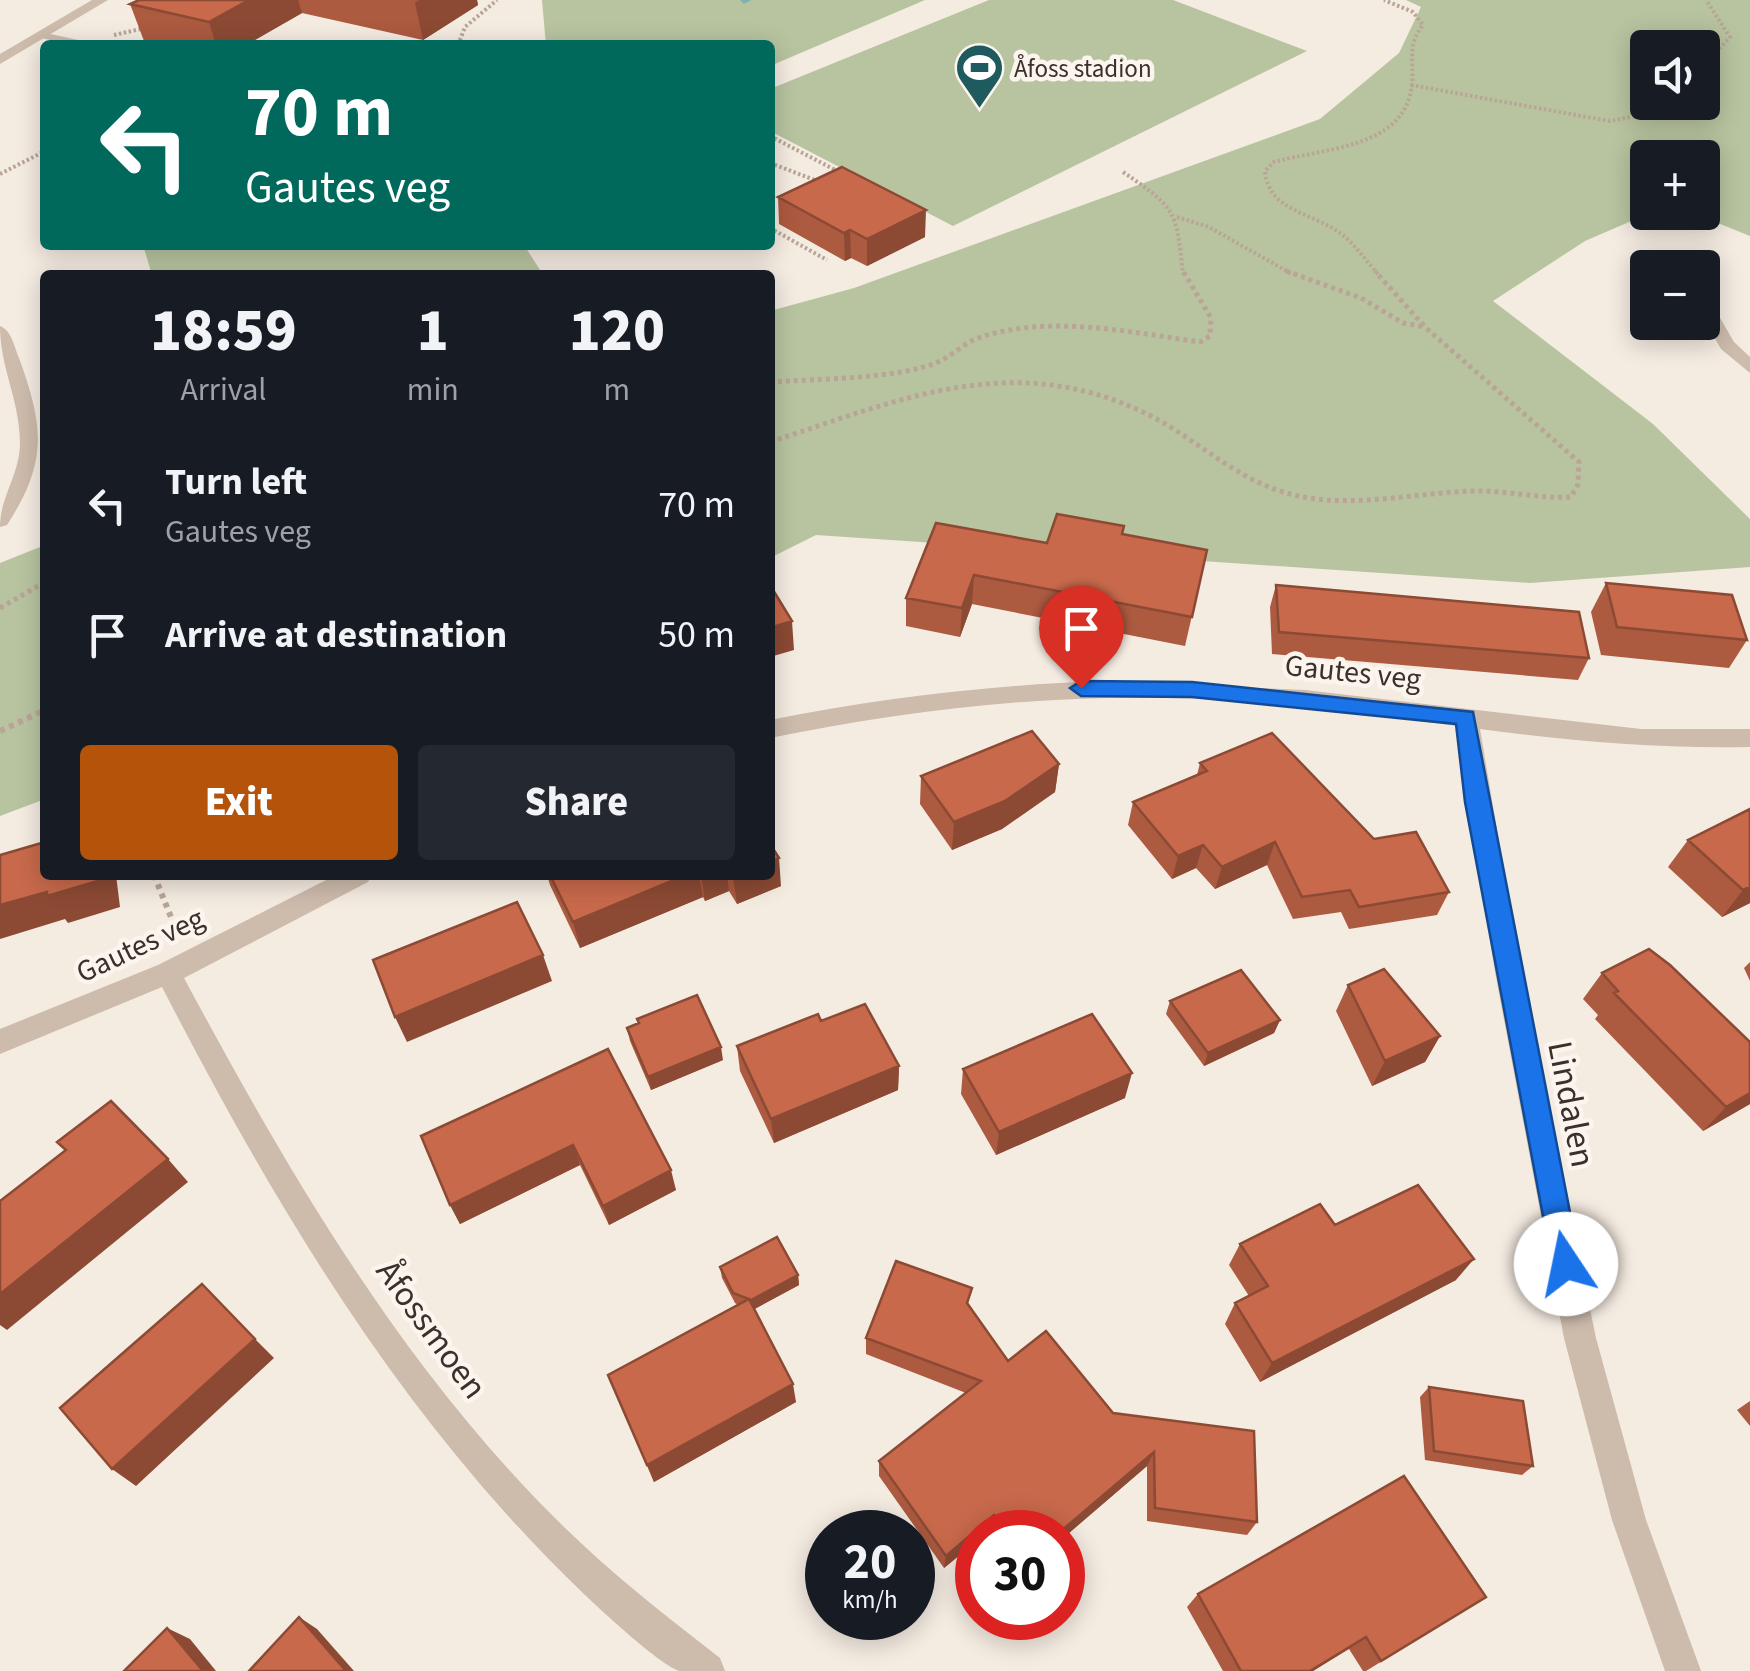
<!DOCTYPE html>
<meta charset="utf-8">
<style>
body{margin:0;font-family:"Source Sans 3",sans-serif;background:#242831;color:#f1f3f6;height:100vh;display:flex;flex-direction:column;font-size:38px;white-space:nowrap}
*{box-sizing:border-box;margin:0}
p{font-size:32px;color:#9ea1a6}
.icon{flex:none;width:55px;height:55px;fill:none;stroke:currentColor;stroke-width:2;stroke-linecap:round;stroke-linejoin:round}
.map{position:relative;flex:1;overflow:hidden}
.panel{position:absolute;left:40px;top:270px;width:735px;height:610px;display:flex;flex-direction:column;background:#171b24;border-radius:10px;box-shadow:0 5px 25px #0003}
.panel>*{flex:none}
.top-card{position:absolute;left:40px;top:40px;width:735px;height:210px;border-radius:10px;box-shadow:0 5px 25px #0003;background:#00695c;color:#fff;overflow:hidden}
.fabs{position:absolute;left:1630px;top:30px;display:grid;gap:20px}
.fabs a{display:grid;place-items:center;width:90px;height:90px;border-radius:10px;background:#171b24;box-shadow:0 5px 25px #0003;font-size:50px}
.speed{position:absolute;left:805px;top:1510px;display:flex;gap:20px;font-size:50px;font-weight:700;text-align:center}
.speed>*{display:grid;place-content:center;width:130px;height:130px;border-radius:50%;background:#171b24;box-shadow:0 5px 25px #0003;line-height:1}
.speed small{font-size:25px;font-weight:400}
.speed .limit{border:15px solid #d22;background:#fff;color:#111}
.pin{position:absolute;display:grid;place-items:center;width:85px;height:85px;color:#fff;margin:-102px -42px;border-radius:50% 50% 50% 0;rotate:-45deg;box-shadow:0 0 10px #0007}
.pin .icon{rotate:45deg}
.me{position:absolute;width:110px;margin:-55px;rotate:349deg;stroke-linejoin:round;filter:drop-shadow(0 0 8px #0008)}
.turn{display:flex;align-items:center;gap:35px;height:210px;padding:0 40px;font-size:45px}
.turn .icon{width:130px;height:130px;stroke-width:2.5}
.turn b{display:block;font-size:70px;line-height:85px}
.eta{display:flex;justify-content:space-evenly;align-items:center;height:170px;text-align:center}
.eta b{font-size:60px;font-weight:800;line-height:70px}
.button{display:flex;gap:20px;margin-top:auto;padding:20px 40px}
.button a{flex:1;height:115px;border-radius:10px;background:#b45309;color:#fff;font-size:40px;font-weight:800;line-height:115px;text-align:center}
.button a+a{background:#242831;color:#f1f3f6}
ul{padding:0;list-style:none}
li{display:flex;align-items:center;gap:30px;height:130px;padding:0 40px}
li div{flex:1}
li b{display:block;font-size:38px}
li em{font-style:normal}
.map>svg:first-child{display:block}
</style>
<div class="map">
<svg width="1750" height="1671" viewBox="0 0 1750 1671">
<rect width="100%" height="100%" fill="#f4ebe1"/>
<path fill="#b8c4a0" fill-rule="evenodd" d="M542,0H925L770,66V45H546Z
M989,0H1173L1307,51L953,226L770,131V89Z
M1406,0H1750V236L1693,213L1702,212V158H1648L1650,213L1585,241L1493,301L1653,424L1750,519V567L1530,583L816,535L770,558V311L854,288L1320,119L1399,53L1421,7ZM1648,48H1702V102H1648Z
M143,245H524L542,273L152,275Z
M45,545V799L0,816V563Z"/>
<g fill="none" stroke-linecap="round" stroke-linejoin="round">
<path fill="#7fb0b2" fill-rule="evenodd" d="M740,0H751L744,4Z"/>
<path stroke="#b9a596" stroke-width="4" stroke-dasharray="2.5 2.5" stroke-linecap="butt" d="M114,35L145,28
M458,45L465,27L497,0
M1702,67L1730,37L1706,0
M1411,85L1609,121L1642,115L1632,77L1648,76
M770,136L841,173
M770,163L820,182
M1123,172C1177,209 1176,210 1183,274
M0,174L45,151
M1177,217L1209,227L1292,274
M770,228L827,260
M1378,274C1366,261 1354,243 1340,233C1313,213 1268,211 1265,171L1274,162C1323,148 1406,149 1412,84C1414,60 1407,45 1423,25L1413,12L1384,0"/>
<path stroke="#b9a596" stroke-width="5" stroke-dasharray="4 4" stroke-linecap="butt" d="M1286,271L1361,298L1403,323L1425,327
M770,382C815,379 899,379 938,362C952,356 964,343 978,338C1048,314 1129,332 1200,342L1210,336L1211,318L1183,271
M770,442C899,400 1011,349 1145,413C1193,436 1231,476 1283,492C1344,511 1410,493 1472,491C1506,490 1538,499 1571,497L1578,484L1579,462L1426,328L1375,271
M0,608L45,582"/>
<path stroke="#b9a596" stroke-width="6" stroke-dasharray="5 5" stroke-linecap="butt" d="M0,731L45,710
M154,875L175,927"/>
<path fill="#cdbbac" fill-rule="evenodd" d="M41,32L92,43L94,45H72L37,37L36,35Z"/>
<path fill="#cdbbac" fill-rule="evenodd" d="M92,0H108L0,64V54Z
M1707,316H1719L1734,342L1750,357V373L1721,349L1704,320Z
M0,326C12,331 14,346 19,358C44,427 48,462 7,525L0,527C0,497 20,474 20,443C20,401 0,368 0,326Z
M1103,681L1305,690L1641,729H1750V747C1659,749 1570,741 1480,729L1521,972L1596,1338L1646,1520L1701,1671H1665L1612,1520L1564,1338L1495,972L1456,726C1361,713 1265,699 1169,698C1034,695 902,711 770,738V720C881,698 990,685 1103,681Z
M336,875H372L368,882L184,978C286,1168 398,1361 552,1515C604,1568 662,1613 720,1658L725,1671C711,1671 693,1671 680,1671C662,1667 601,1610 585,1595C403,1421 277,1210 162,987L0,1054V1029L158,965Z"/>
</g>
<path fill="#ac5a40" d="M139,0H477L478,5L423,40L302,13L246,45H162L144,41L130,4Z
M778,197L925,237L867,266L851,258L845,261L779,224Z
M1122,534L1207,550L1185,646L972,604L960,637L906,626V598L1047,543Z
M1606,583L1747,640L1729,668L1601,655L1591,612Z
M1276,585L1589,658L1578,680L1272,654L1270,607Z
M1200,763L1374,839L1449,892L1437,915L1349,929L1341,912L1293,919L1267,865L1215,889L1196,868L1172,879L1128,825L1133,802L1197,775Z
M1059,764L1055,792L1002,829L952,850L920,804L921,776Z
M1750,809V903L1722,917L1668,867L1688,840Z
M547,875H770L781,886L737,904L729,891L705,901L703,897L580,948L550,885Z
M1750,962V981L1744,968Z
M1602,973L1750,1042V1104L1703,1131L1595,1019L1598,1015L1583,999Z
M1348,985L1440,1036L1425,1062L1372,1086L1336,1011Z
M1170,1001L1280,1020L1274,1033L1204,1066L1166,1014Z
M637,1019L723,1060L651,1090L630,1041L627,1028L638,1023Z
M821,1021L899,1066L898,1090L774,1143L740,1071L737,1046Z
M608,1049L676,1190L609,1225L580,1165L460,1224L450,1205Z
M963,1069L1125,1098L996,1155L961,1094Z
M1335,1225L1456,1280L1260,1382L1225,1324L1235,1303L1249,1296L1229,1265L1240,1244Z
M720,1267L798,1275L799,1285L754,1309L796,1402L654,1482L608,1375L738,1305L735,1303L722,1278Z
M969,1306L1008,1361L1113,1413L1257,1522L1247,1535L1147,1521V1466L1062,1539V1532H994L991,1528L978,1532V1540L944,1568L879,1476V1461L966,1393L866,1354V1338Z
M1429,1387L1533,1466L1522,1475L1425,1460L1420,1397Z
M1750,1401V1426L1737,1410Z
M1198,1594L1465,1610L1366,1671H1363L1349,1649L1313,1671H1223L1187,1607Z"/>
<path fill="#8c4a34" d="M249,0H298L302,13L246,45H216L209,22Z
M419,0H477L478,5L423,40L415,3Z
M926,210L925,237L867,266V239Z
M850,230L851,258L845,261L844,233Z
M974,575L972,604L960,637L962,608Z
M792,621L794,650L770,657V628Z
M1059,764L1055,792L1002,829L952,850L954,822Z
M1275,842L1267,865L1215,889L1222,867Z
M1203,845L1196,868L1172,879L1178,856Z
M779,858L781,886L737,904L733,877L739,875H770V862Z
M100,875H116L120,907L68,923L65,919L0,939V905Z
M686,875H699L703,897L580,948L573,922Z
M701,875H727L729,891L705,901Z
M1750,887V903L1722,917L1743,890Z
M543,955L552,981L407,1042L395,1017Z
M1280,1020L1274,1033L1204,1066L1208,1053Z
M1440,1036L1425,1062L1372,1086L1385,1061Z
M721,1047L723,1060L651,1090L648,1077Z
M899,1066L898,1090L774,1143L771,1119Z
M1132,1073L1125,1098L996,1155L999,1132Z
M1750,1093V1104L1703,1131L1726,1107Z
M573,1145L580,1165L460,1224L450,1205Z
M168,1159L188,1182L7,1330L0,1325V1294Z
M671,1170L676,1190L609,1225L603,1206Z
M1474,1259L1456,1280L1260,1382L1272,1363Z
M798,1275L799,1285L753,1310L751,1300Z
M255,1339L274,1358L136,1486L112,1469Z
M793,1384L796,1402L654,1482L647,1465Z
M1154,1452L1147,1466L1062,1539V1532H1060Z
M994,1515L991,1528L986,1532H978V1540L944,1568L946,1556Z
M299,1617L317,1629L354,1671H346Z
M167,1628L190,1639L216,1671H203Z
M1366,1637L1313,1671H1310Z"/>
<path fill="#c8694b" stroke="#8c4a34" stroke-width="2.5" d="M139,0H249L209,22L130,4Z
M842,167L926,210L867,239L850,230L844,233L778,197Z
M1057,514L1124,526L1122,534L1207,550L1192,617L974,575L962,608L906,598L936,523L1047,543Z
M1606,583L1732,595L1747,640L1617,627Z
M770,585L792,621L770,628Z
M1276,585L1579,612L1589,658L1279,632Z
M1032,731L1059,764L1005,801L954,822L921,776Z
M1272,733L1374,839L1416,832L1449,892L1359,907L1350,890L1302,897L1275,842L1222,867L1203,845L1178,856L1133,802L1207,771L1200,763Z
M1750,809V887L1743,890L1688,840Z
M45,842V875H100L101,880L47,896V892L0,905V855Z
M770,844L779,858L770,862Z
M550,875H686L573,922Z
M517,902L543,955L395,1017L373,960Z
M1649,949L1670,965L1750,1042V1093L1726,1107L1614,993L1618,991L1602,973Z
M1384,969L1440,1036L1385,1061L1348,985Z
M1241,970L1280,1020L1208,1053L1170,1001Z
M697,995L721,1047L648,1077L627,1028L639,1023L637,1019Z
M865,1004L899,1066L771,1119L737,1046L818,1014L821,1021Z
M1092,1014L1132,1073L999,1132L963,1069Z
M608,1049L671,1170L603,1206L573,1145L450,1205L421,1136Z
M111,1101L168,1159L0,1294V1201L66,1150L57,1142Z
M1418,1185L1474,1259L1272,1363L1235,1303L1268,1286L1240,1244L1320,1204L1335,1225Z
M777,1237L798,1275L751,1300L733,1293L720,1267Z
M896,1261L972,1288L967,1303L1008,1361L1046,1331L1113,1413L1254,1431L1257,1522L1155,1508L1154,1452L1060,1532H1007L994,1515L946,1556L879,1461L981,1381L866,1338Z
M202,1284L255,1339L112,1469L60,1408Z
M749,1299L793,1384L647,1465L608,1375Z
M1429,1387L1523,1401L1533,1466L1434,1451Z
M1404,1476L1486,1597L1381,1661L1366,1637L1310,1671H1241L1198,1594Z
M299,1617L346,1671H249Z
M167,1628L203,1671H124Z"/>
<path fill="#1a73e8" stroke="#114b97" stroke-width="2.5" d="M1081,681L1192,682L1473,712L1580,1264L1576,1274L1566,1278L1556,1274L1552,1264L1465,802L1456,724L1192,697L1081,696L1070,688Z"/>
<defs>
<symbol id="stadium-pin" viewBox="-11 -11 22 30"><path d="M0 17L-7.5 6A9.5 9.5 0 1 1 7.5 6Z" fill="#1f5a5e" stroke="#fbf5ee"/><path d="M0-5a6.5 5 0 1 0 0 10a6.5 5 0 1 0 0-10ZM-3.5-1.8h7v3.6h-7Z" fill="#fff"/></symbol>
</defs>
<g fill-rule="evenodd">
<use href="#stadium-pin" x="952" y="40" width="55" height="75"/>
</g>
<g text-anchor="middle" stroke-width="9" stroke-linejoin="round" paint-order="stroke">
<g font-size="25" fill="#3b302b" stroke="#fbf5ee" text-anchor="start">
<text x="1014" y="77">Åfoss stadion</text>
</g>
<g font-size="30" fill="#3b302b" stroke="#fbf5ee">
<text transform="translate(1353 672) rotate(6)" y="10">Gautes veg</text>
<text transform="translate(140 945) rotate(-25)" y="10">Gautes veg</text>
</g>
<g font-size="35" fill="#3b302b" stroke="#fbf5ee">
<text transform="translate(1572 1104) rotate(79)" y="12">Lindalen</text>
<text transform="translate(432 1329) rotate(54)" y="12">Åfossmoen</text>
</g>
</g>
</svg>
<div class="fabs">
<a><svg class="icon" aria-label="sound" viewBox="0 0 24 24"><path d="M4 9h4l5-4v14l-5-4H4zM17 9q2 3 0 6"/></svg></a>
<a>+</a>
<a>−</a>
</div>
<div class="speed"><div>20<small>km/h</small></div><div class="limit">30</div></div>
<div class="pin" style="left:1081px;top:688px;background:#d93025"><svg class="icon" aria-label="arrive" viewBox="0 0 24 24"><path d="M6 21V4h12l-3 4 3 4H6"/></svg></div>
<svg class="me" style="left:1566px;top:1264px" viewBox="-20 -20 40 40"><circle r="19" fill="#fff"/><path d="M0-13L10 11 0 6-10 11z" fill="#1a73e8"/></svg>
<div class="top-card">
<div class="turn"><svg class="icon" aria-label="left" viewBox="0 0 24 24"><path d="M17 20v-9H6M10 6l-5 5 5 5"/></svg><div><b>70 m</b>Gautes veg</div></div>
</div>
<section class="panel">
<div class="eta">
<div><b>18:59</b><p>Arrival</p></div>
<div><b>1</b><p>min</p></div>
<div><b>120</b><p>m</p></div>
</div>
<ul>
<li><svg class="icon" aria-label="left" viewBox="0 0 24 24"><path d="M17 20v-9H6M10 6l-5 5 5 5"/></svg><div><b>Turn left</b><p>Gautes veg</p></div><em>70 m</em></li>
<li><svg class="icon" aria-label="arrive" viewBox="0 0 24 24"><path d="M6 21V4h12l-3 4 3 4H6"/></svg><div><b>Arrive at destination</b></div><em>50 m</em></li>
</ul>
<div class="button"><a>Exit</a><a>Share</a></div>
</section>
</div>
